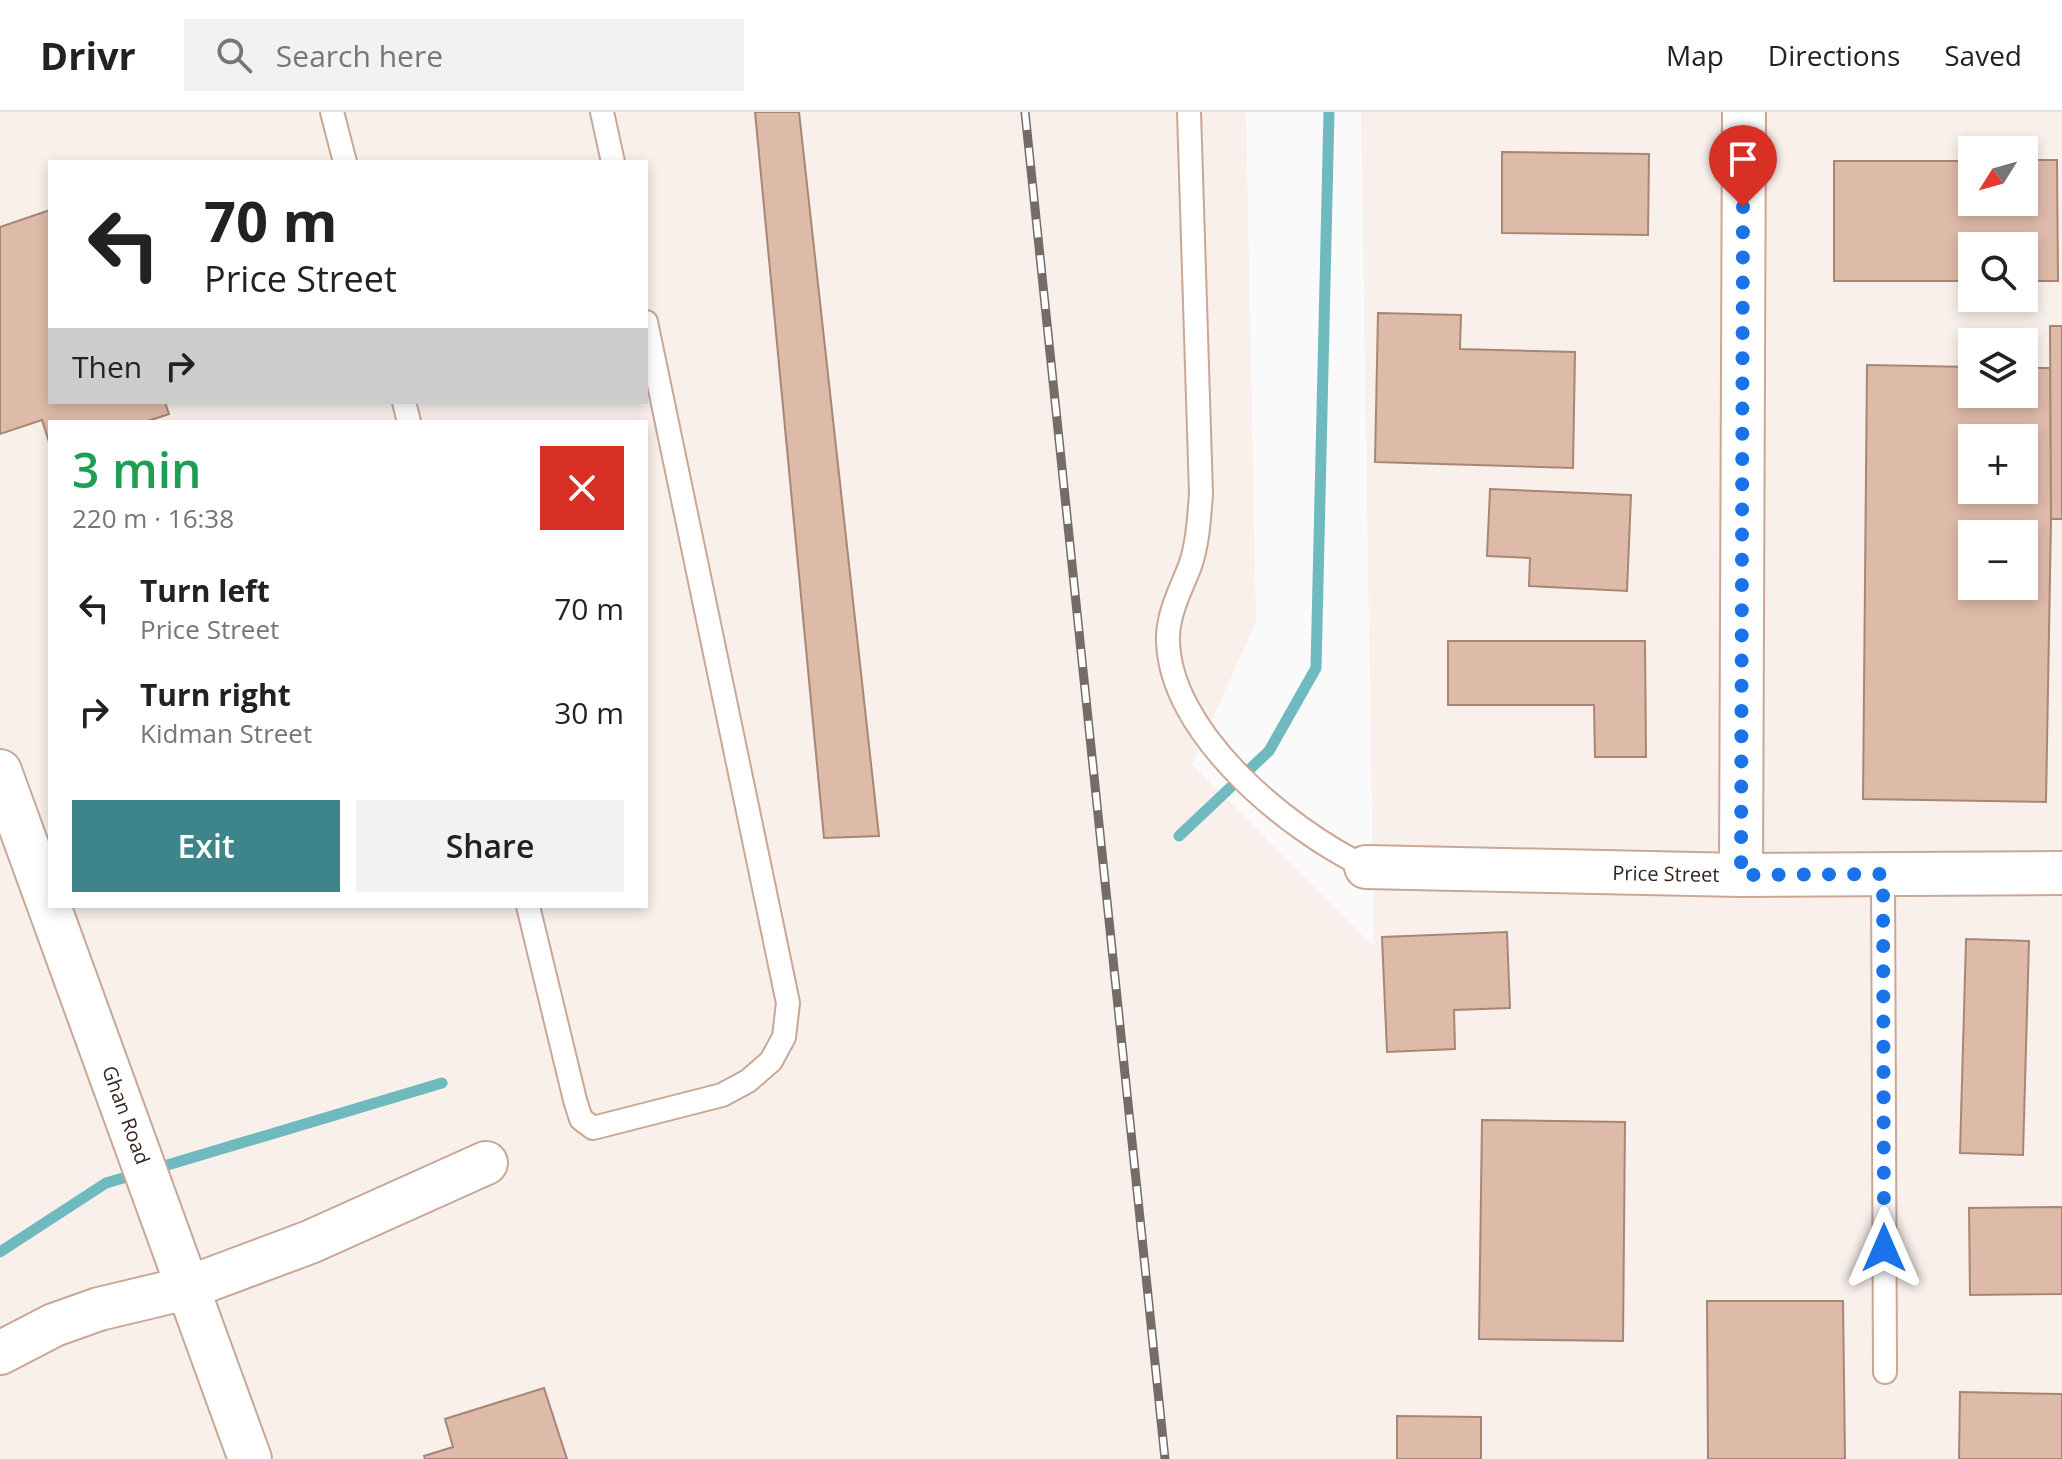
<!DOCTYPE html>
<meta charset="utf-8">
<style>
body{margin:0;font-family:"Open Sans",sans-serif;background:#f2f2f2;color:#222;height:100vh;display:flex;flex-direction:column;font-size:30px;white-space:nowrap}
*{box-sizing:border-box;margin:0}
p{font-size:26px;color:#767676}
.icon{flex:none;width:44px;height:44px;fill:none;stroke:currentColor;stroke-width:2;stroke-linecap:round;stroke-linejoin:round}
.map{position:relative;flex:1;overflow:hidden}
.drawer{position:absolute;left:48px;top:308px;width:600px;height:488px;display:flex;flex-direction:column;background:#fff;border-radius:0px;box-shadow:0 4px 12px #0003}
.drawer>*{flex:none}
.top-card{position:absolute;left:48px;top:48px;width:600px;height:244px;border-radius:0px;box-shadow:0 4px 12px #0003;background:#fff;color:#222;overflow:hidden}
.needle{width:52px;rotate:233deg}
.fabs{position:absolute;left:1958px;top:24px;display:grid;gap:16px}
.fabs a{display:grid;place-items:center;width:80px;height:80px;border-radius:0px;background:#fff;box-shadow:0 4px 12px #0003;font-size:40px}
.pin{position:absolute;display:grid;place-items:center;width:68px;height:68px;color:#fff;margin:-82px -34px;border-radius:50% 50% 50% 0;rotate:-45deg;box-shadow:0 0 8px #0007}
.pin .icon{rotate:45deg}
.me{position:absolute;width:88px;margin:-44px;rotate:0deg;stroke-linejoin:round;filter:drop-shadow(0 0 6px #0008)}
.turn{display:flex;align-items:center;gap:28px;height:168px;padding:0 24px;font-size:36px}
.turn .icon{width:104px;height:104px;stroke-width:2.5}
.turn b{display:block;font-size:56px;line-height:68px}
.then{display:flex;align-items:center;height:76px;padding:0 24px;background:#0003;gap:16px;font-size:30px}
.round{display:grid;place-items:center;flex:none;width:84px;height:84px;border-radius:0px;background:#f2f2f2}
.head{display:flex;align-items:center;justify-content:space-between;height:136px;padding:0 24px}
h1{font-size:48px;font-weight:600;line-height:60px;color:#1e9e55}
.primary-button{display:flex;gap:16px;margin-top:auto;padding:16px 24px}
.primary-button a{flex:1;height:92px;border-radius:0px;background:#3d858b;color:#fff;font-size:32px;font-weight:600;line-height:92px;text-align:center}
.primary-button a+a{background:#f2f2f2;color:#222}
ul{padding:0;list-style:none}
li{display:flex;align-items:center;gap:24px;height:104px;padding:0 24px}
li div{flex:1}
li b{display:block;font-size:30px}
li em{font-style:normal}
header{display:flex;align-items:center;gap:48px;box-sizing:border-box;height:112px;padding:0 40px;background:#fff;border-bottom:2px solid #e0e0e0}
header strong{font-size:38px}
nav{display:flex;gap:44px;margin-inline-start:auto;font-size:28px}
.search{width:560px;height:72px;background:#f2f2f2;display:flex;align-items:center;gap:20px;box-sizing:border-box;padding:0 28px;border-radius:0px;color:#767676;font-size:30px}
.map>svg:first-child{display:block}
</style>
<header>
<strong>Drivr</strong>
<div class="search"><svg class="icon" aria-label="search" viewBox="0 0 24 24"><circle cx="10" cy="10" r="6"/><path d="M15 15l6 6"/></svg>Search here</div>
<nav><a>Map</a><a>Directions</a><a>Saved</a></nav>
</header>
<div class="map">
<svg width="2062" height="1347" viewBox="0 0 2062 1347">
<rect width="100%" height="100%" fill="#fafafa"/>
<path fill="#f9f0eb" fill-rule="evenodd" d="M0,0H1246L1256,510L1192,652L1374,835L1361,0H2062V1347H0ZM1972,38H2024V90H1972ZM50,50H646V290H50ZM1972,134H2024V186H1972ZM1972,230H2024V282H1972ZM50,310H646V794H50ZM1972,326H2024V378H1972ZM1972,422H2024V474H1972Z"/>
<g fill="none" stroke-linecap="round" stroke-linejoin="round">
<path stroke="#6ebabe" stroke-width="11" d="M1179,724L1269,639L1316,556L1329,0
M154,1057L442,971
M0,1140L106,1071L137,1062"/>
</g>
<path fill="#debaa8" stroke="#a88675" stroke-width="2" fill-rule="evenodd" d="M755,0H799L879,724L824,726Z
M1502,40L1649,42L1648,123L1502,121Z
M2024,48H2057L2058,169H2024V134H1972V169H1834V49H1972V90H2024Z
M50,98V290H165L169,302L145,310H50V333L42,308L0,322V115Z
M1378,201L1461,203L1460,237L1575,240L1573,356L1375,350Z
M2050,214H2062V407H2051Z
M1867,253L1972,255V282H2024V256H2050L2051,407L2046,690L1863,687ZM1972,326H2024V378H1972ZM1972,422H2024V474H1972Z
M1490,377L1631,383L1627,479L1529,474L1530,446L1487,444Z
M1448,529H1645L1646,645H1595L1594,593H1448Z
M1507,820L1510,896L1454,898L1455,937L1387,940L1382,825Z
M1966,827L2029,829L2023,1043L1960,1041Z
M1482,1008L1625,1010L1623,1229L1479,1227Z
M2062,1095V1182L1970,1183L1969,1096Z
M1707,1189H1843L1845,1347H1708Z
M544,1276L567,1347H425L424,1344L453,1335L445,1307Z
M1960,1280L2062,1282V1347H1959Z
M1397,1304L1481,1305V1347H1397Z"/>
<g fill="none" stroke-linecap="round" stroke-linejoin="round">
<defs>
<path id="service" d="M332,0L345,50
M602,0L613,50
M1189,0L1201,382C1199,406 1198,431 1190,454C1181,477 1169,499 1168,524C1166,619 1288,718 1366,755
M404,290L409,310
M1883,762L1885,1260
M528,794L575,988L581,1007L593,1016L722,983L748,969L771,949L784,925L788,891L646,210"/>
<path id="minor" d="M0,659L250,1347
M1366,755L1741,763L2062,761
M1741,763L1744,0
M0,1241L54,1213L99,1197L187,1176L310,1130L486,1051"/>
</defs>
<use href="#service" stroke="#caa795" stroke-width="26"/>
<use href="#minor" stroke="#caa795" stroke-width="46"/>
<use href="#service" stroke="#fff" stroke-width="22"/>
<use href="#minor" stroke="#fff" stroke-width="42"/>
<defs>
<path id="rail" d="M1025,0L1165,1347"/>
</defs>
<use href="#rail" stroke="#756c67" stroke-width="9"/>
<use href="#rail" stroke="#fff" stroke-width="6" stroke-dasharray="18" stroke-linecap="butt"/>
</g>
<g fill="none" stroke-linecap="round" stroke-linejoin="round">
<path stroke="#1a73e8" stroke-width="14" stroke-dasharray="0 25.2" d="M1743,95L1741,763L1883,762L1884,1136"/>
</g>
<g text-anchor="middle" stroke-width="7" stroke-linejoin="round" paint-order="stroke">
<g font-size="20" fill="#34261f" stroke="#fff">
<text transform="translate(1666 762) rotate(1)" y="7">Price Street</text>
<text transform="translate(126 1003) rotate(70)" y="7">Ghan Road</text>
</g>
</g>
</svg>
<div class="fabs">
<a><svg class="needle" viewBox="-14 -14 28 28"><path d="M0-13l5 13h-10z" fill="#e53935"/><path d="M0 13l5-13h-10z" fill="#767676"/></svg></a>
<a><svg class="icon" aria-label="search" viewBox="0 0 24 24"><circle cx="10" cy="10" r="6"/><path d="M15 15l6 6"/></svg></a>
<a><svg class="icon" aria-label="layers" viewBox="0 0 24 24"><path d="M12 4l9 5-9 5-9-5zM3 14l9 5 9-5"/></svg></a>
<a>+</a>
<a>−</a>
</div>
<div class="pin" style="left:1743px;top:95px;background:#d93025"><svg class="icon" aria-label="arrive" viewBox="0 0 24 24"><path d="M6 21V4h12l-3 4 3 4H6"/></svg></div>
<svg class="me" style="left:1884px;top:1136px" viewBox="-20 -20 40 40"><path d="M0-17L14 15 0 8-14 15z" fill="#1a73e8" stroke="#fff" stroke-width="4"/></svg>
<div class="top-card">
<div class="turn"><svg class="icon" aria-label="left" viewBox="0 0 24 24"><path d="M17 20v-9H6M10 6l-5 5 5 5"/></svg><div><b>70 m</b>Price Street</div></div>
<div class="then">Then<svg class="icon" aria-label="right" viewBox="0 0 24 24"><path d="M7 20v-9h11M14 6l5 5-5 5"/></svg></div>
</div>
<section class="drawer">
<div class="head"><div><h1>3 min</h1><p>220 m · 16:38</p></div><a class="round" style="background:#d93025;color:#fff"><svg class="icon" aria-label="close" viewBox="0 0 24 24"><path d="M6 6l12 12M18 6L6 18"/></svg></a></div>
<ul>
<li><svg class="icon" aria-label="left" viewBox="0 0 24 24"><path d="M17 20v-9H6M10 6l-5 5 5 5"/></svg><div><b>Turn left</b><p>Price Street</p></div><em>70 m</em></li>
<li><svg class="icon" aria-label="right" viewBox="0 0 24 24"><path d="M7 20v-9h11M14 6l5 5-5 5"/></svg><div><b>Turn right</b><p>Kidman Street</p></div><em>30 m</em></li>
</ul>
<div class="primary-button"><a>Exit</a><a>Share</a></div>
</section>
</div>
